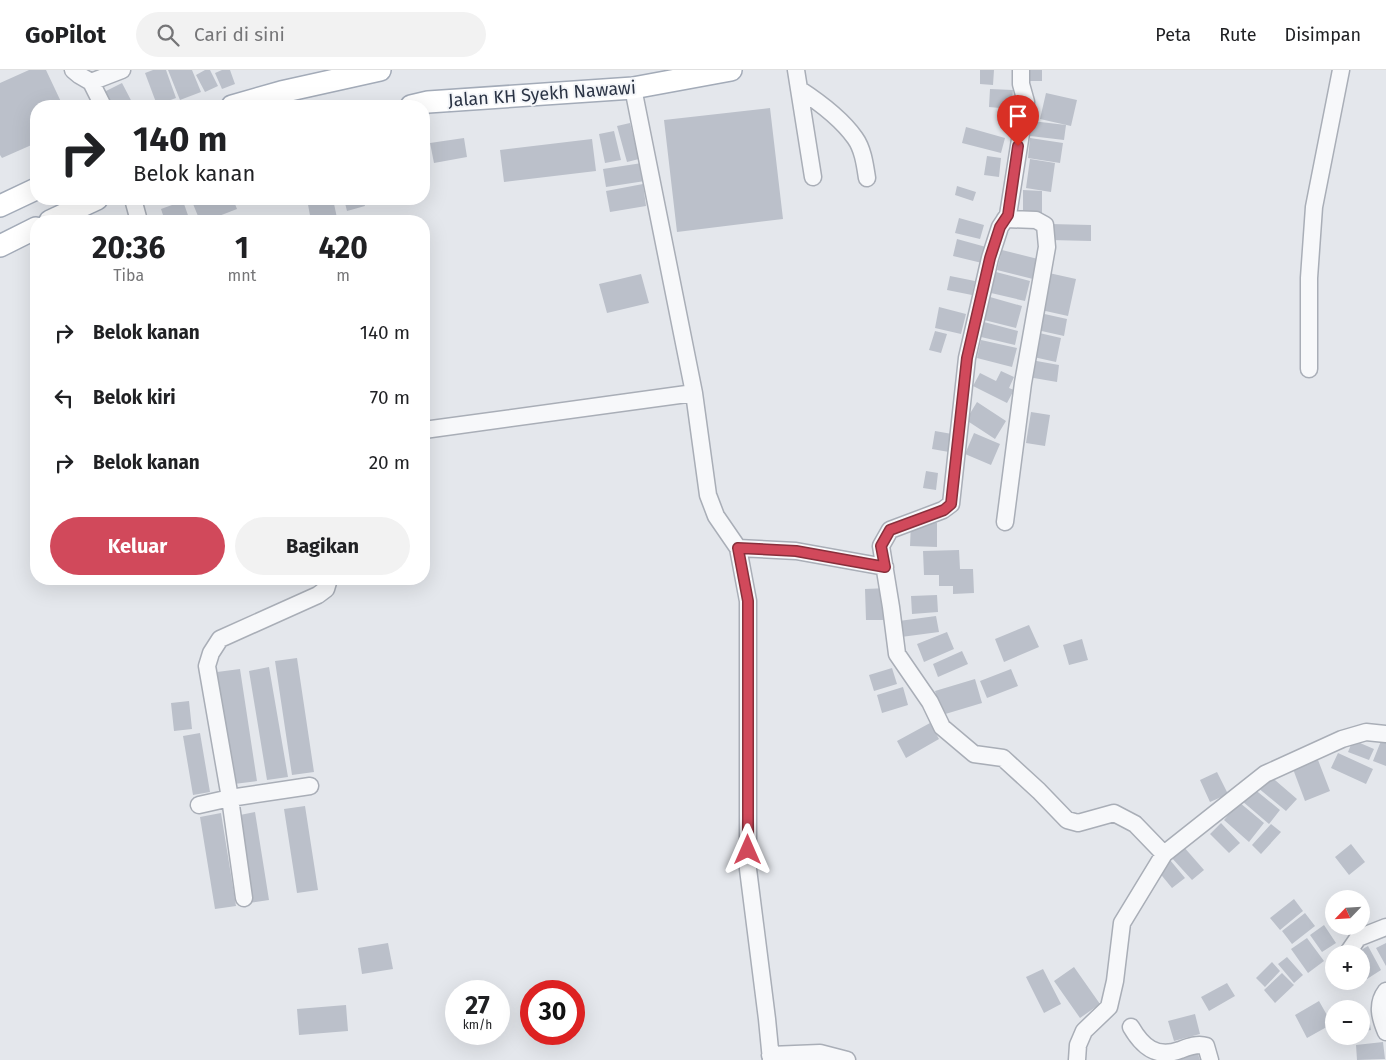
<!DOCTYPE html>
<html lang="id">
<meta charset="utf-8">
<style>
body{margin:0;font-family:"Fira Sans",sans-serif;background:#f2f2f2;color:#202124;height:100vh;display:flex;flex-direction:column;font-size:19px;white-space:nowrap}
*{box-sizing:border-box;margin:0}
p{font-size:16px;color:#757577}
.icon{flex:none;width:28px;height:28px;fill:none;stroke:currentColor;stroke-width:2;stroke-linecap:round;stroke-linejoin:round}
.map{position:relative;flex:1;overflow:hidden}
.drawer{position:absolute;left:30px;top:145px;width:400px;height:370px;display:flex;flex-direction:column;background:#fff;border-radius:20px;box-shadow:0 5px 20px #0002}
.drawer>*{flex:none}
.hud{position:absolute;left:30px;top:30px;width:400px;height:105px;border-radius:20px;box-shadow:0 5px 20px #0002;background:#fff;color:#202124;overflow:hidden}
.needle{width:32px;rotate:245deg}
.controls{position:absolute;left:1325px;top:820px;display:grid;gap:10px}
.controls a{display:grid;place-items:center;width:45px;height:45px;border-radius:50%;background:#fff;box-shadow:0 5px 20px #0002;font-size:25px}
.speed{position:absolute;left:445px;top:910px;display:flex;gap:10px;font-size:25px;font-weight:700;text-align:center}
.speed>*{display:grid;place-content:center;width:65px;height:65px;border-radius:50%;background:#fff;box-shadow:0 5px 20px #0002;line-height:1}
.speed small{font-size:12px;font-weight:400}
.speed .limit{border:8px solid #d22;background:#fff;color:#111}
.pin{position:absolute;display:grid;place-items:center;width:42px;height:42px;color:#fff;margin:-51px -21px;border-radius:50% 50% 50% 0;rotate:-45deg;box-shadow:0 0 5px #0007}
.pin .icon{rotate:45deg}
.me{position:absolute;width:55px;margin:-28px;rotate:0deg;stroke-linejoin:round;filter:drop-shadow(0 0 4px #0008)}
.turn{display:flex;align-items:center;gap:18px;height:105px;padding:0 20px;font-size:22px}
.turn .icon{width:65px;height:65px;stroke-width:2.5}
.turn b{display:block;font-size:35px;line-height:42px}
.eta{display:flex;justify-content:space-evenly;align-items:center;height:85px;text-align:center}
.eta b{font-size:30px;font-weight:700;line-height:35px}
.button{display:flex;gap:10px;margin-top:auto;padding:10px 20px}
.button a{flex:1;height:58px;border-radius:30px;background:#d1495b;color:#fff;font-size:20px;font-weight:700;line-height:58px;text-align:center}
.button a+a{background:#f2f2f2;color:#202124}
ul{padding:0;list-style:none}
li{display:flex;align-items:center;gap:15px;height:65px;padding:0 20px}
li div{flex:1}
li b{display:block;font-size:19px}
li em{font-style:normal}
header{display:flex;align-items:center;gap:30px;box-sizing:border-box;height:70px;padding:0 25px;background:#fff;border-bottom:1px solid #e0e0e0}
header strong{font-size:24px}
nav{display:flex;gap:28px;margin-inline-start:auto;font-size:18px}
.search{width:350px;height:45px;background:#f2f2f2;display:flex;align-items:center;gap:12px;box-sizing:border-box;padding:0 18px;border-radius:28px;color:#757577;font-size:19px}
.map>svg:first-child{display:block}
</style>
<header>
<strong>GoPilot</strong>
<div class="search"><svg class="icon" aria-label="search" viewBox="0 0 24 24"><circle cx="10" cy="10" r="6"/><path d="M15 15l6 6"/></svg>Cari di sini</div>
<nav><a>Peta</a><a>Rute</a><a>Disimpan</a></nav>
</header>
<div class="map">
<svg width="1386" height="990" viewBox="0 0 1386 990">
<rect width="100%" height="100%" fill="#e4e7ec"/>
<path fill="#bbc0ca" d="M29,0H46L63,36H36V73L2,88L0,85V13Z
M153,0H166L176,28L157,35L145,3Z
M168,0H192L201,22L180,30Z
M205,0H210L218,16L205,22L196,5Z
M222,0H230L235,14L222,19L215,3Z
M980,0H994L993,15L980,14Z
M1023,0H1042V11H1023Z
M122,13L134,36H103L98,25Z
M990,19L1013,20L1011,39L989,37Z
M1046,23L1077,30L1071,56L1040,49Z
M770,38L783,149L677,162L664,50Z
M1032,51L1066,55L1064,70L1030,66Z
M630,53L639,89L627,92L617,56Z
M966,57L1005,68L1001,83L962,73Z
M614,61L621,90L605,93L599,64Z
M464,68L467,87L434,93L430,73Z
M1030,68L1063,73L1060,93L1028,88Z
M592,69L596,101L504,112L500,80Z
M987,86L1001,88L999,107L984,105Z
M424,89L429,113L424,114Z
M1030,89L1055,93L1051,122L1026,118Z
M642,93L645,111L606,117L603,99Z
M643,114L646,136L610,142L606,121Z
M957,116L976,122L973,131L955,125Z
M1023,120L1042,121V146H1023Z
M191,129H233L237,139L206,151H200Z
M307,129H333L337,148L311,151Z
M344,129H363L365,136L347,141Z
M183,131L190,151H165L161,139Z
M959,148L984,155L980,169L955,163Z
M1050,154L1091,155V171L1050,170Z
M957,169L986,177L982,193L953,186Z
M1002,180L1038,189L1033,209L997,200Z
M996,202L1030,211L1025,231L991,223Z
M1049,203L1076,209L1068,246L1041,240Z
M641,204L649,233L607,243L599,214Z
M950,206L975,211L972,225L947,220Z
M990,227L1022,236L1016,258L984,250Z
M939,237L966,244L961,264L935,258Z
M1040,243L1067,249L1064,266L1037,260Z
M984,252L1018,261L1015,275L981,267Z
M935,261L947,264L941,283L929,280Z
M1035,262L1061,268L1056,292L1029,286Z
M981,270L1017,278L1012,297L977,288Z
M1031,290L1059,295L1057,312L1028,307Z
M1001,301L1014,307L1009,318L1014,320L1007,333L973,316L980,303L996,311Z
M977,332L1006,351L995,369L966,350Z
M1031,342L1050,345L1045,376L1026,373Z
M935,361L952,364L949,382L932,379Z
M974,363L1000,374L991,395L965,384Z
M926,401L938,403L936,420L923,418Z
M911,452L937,453V477L910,476Z
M959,480L960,499H973L974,523L953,524V516H939V505H924L923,481Z
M888,518L889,550H866L865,519Z
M937,525L938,542L912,544L911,526Z
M936,546L939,562L901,567L899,551Z
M1029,555L1039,577L1004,592L995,569Z
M947,562L954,579L924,592L917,574Z
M1082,569L1088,590L1069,595L1063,575Z
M962,581L968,594L938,607L933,594Z
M297,588L314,702L292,705L275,591Z
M269,597L288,707L267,710L249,601Z
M892,598L897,614L874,621L869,605Z
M240,599L257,711L234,714L217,602Z
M1011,599L1018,616L987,628L980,611Z
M975,609L982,633L942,645L935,621Z
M903,617L908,635L882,643L877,625Z
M189,631L192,659L174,661L171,633Z
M930,653L939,669L906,688L897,671Z
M200,663L210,722L193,725L183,666Z
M1383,666L1386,667V696L1373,691Z
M1353,670L1374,679L1369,690L1348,682Z
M1338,683L1373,699L1366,714L1331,698Z
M1318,690L1330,721L1305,731L1293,699Z
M1217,702L1228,724L1210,732L1200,710Z
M1268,704L1297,729L1286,741L1257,717Z
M1253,718L1280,740L1269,754L1242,731Z
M1239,732L1264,753L1249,772L1224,750Z
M305,736L318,820L297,823L284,739Z
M255,742L269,830L249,833L235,746Z
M221,743L236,836L215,839L200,747Z
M1221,753L1240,773L1229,783L1210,764Z
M1271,754L1281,762L1261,784L1252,775Z
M1351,774L1365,792L1349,805L1335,787Z
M1183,776L1204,800L1192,810L1171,787Z
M1170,790L1185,808L1172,818L1158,801Z
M1294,829L1303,841L1280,860L1270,848Z
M1305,843L1315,856L1292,874L1282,861Z
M1324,855L1336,873L1322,882L1310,865Z
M1307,868L1324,891L1308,903L1291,879Z
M388,873L393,899L362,904L358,878Z
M1386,873V896L1376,878Z
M1368,876L1381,900L1367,909L1361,898V884H1354Z
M1287,887L1303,905L1294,913L1278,894Z
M1272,892L1280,901L1265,917L1256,908Z
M1074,897L1100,934L1080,948L1054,911Z
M1043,899L1061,934L1044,943L1026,907Z
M1282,903L1294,915L1275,933L1264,920Z
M1227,913L1235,926L1209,941L1201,927Z
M1319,931L1332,954L1307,968L1295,945Z
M346,935L348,961L299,965L297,939Z
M1368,943L1371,960L1361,962V945Z
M1195,944L1200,964L1174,971L1168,951Z
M1383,972L1385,989L1357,990L1356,975Z
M1197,981L1200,990H1176Z"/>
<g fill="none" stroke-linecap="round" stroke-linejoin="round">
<defs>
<path id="minor" d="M73,0L79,5L91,12L103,36
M796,0L813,107
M1021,0V14L1026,32L1008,145L1000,157L990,188L967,288L951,434L943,440L890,460L881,476L891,537L897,584L930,632L942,657L974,684L1003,688L1039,721L1067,750L1078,753L1114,743L1135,754L1164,784
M91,12L122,0
M633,18L694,323L708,425L716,446L738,478L748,531V799L767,949L771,990
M799,19C819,32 841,48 855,68C863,79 865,95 867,108
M133,129L139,151
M1309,299V208L1314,137L1341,0
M424,360L694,323
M1005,452L1023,313L1047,177L1045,155L1036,150L1005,149
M738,478L796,481L885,497
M199,735L230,728L310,716
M244,828L230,728L207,596L211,583L220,569L318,525L326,519L329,509
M1347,884L1358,868L1386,857
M1386,921C1376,934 1380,948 1386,962
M1131,957C1142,976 1156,989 1180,980C1188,977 1198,973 1206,976L1210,990
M770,985L820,983L847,990
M1077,990L1078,975L1084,961L1109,937L1115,911L1122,853L1164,784L1265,704L1342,669L1366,662L1386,664"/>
<path id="major" d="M232,36L281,22L380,0
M411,36L428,32L633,18L731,0
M0,136L36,119
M50,151L97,129
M0,176L36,158"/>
</defs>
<use href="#minor" stroke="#a9aeb7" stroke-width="19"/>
<use href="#major" stroke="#a3abb8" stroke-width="24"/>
<use href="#minor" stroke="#f7f8fa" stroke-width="16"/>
<use href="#major" stroke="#fff" stroke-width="21"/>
</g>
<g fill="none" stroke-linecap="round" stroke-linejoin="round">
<defs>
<path id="route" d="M748,780V531L738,478L796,481L885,497L881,476L890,460L944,440L951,434L967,288L990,188L1000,157L1008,145L1018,76"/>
</defs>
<use href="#route" stroke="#882f3b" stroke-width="12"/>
<use href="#route" stroke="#d1495b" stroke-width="9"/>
</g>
<g text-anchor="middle" stroke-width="4" stroke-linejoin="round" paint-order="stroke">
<g font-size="18" fill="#2b3445" stroke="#f4f6f9">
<text transform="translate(542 24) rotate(-4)" y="6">Jalan KH Syekh Nawawi</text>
</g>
</g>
</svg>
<div class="controls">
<a><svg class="needle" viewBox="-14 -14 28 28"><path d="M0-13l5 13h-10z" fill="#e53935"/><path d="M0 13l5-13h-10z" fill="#757577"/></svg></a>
<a>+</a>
<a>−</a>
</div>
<div class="speed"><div>27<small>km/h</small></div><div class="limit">30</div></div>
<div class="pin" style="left:1018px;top:76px;background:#d93025"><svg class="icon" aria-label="arrive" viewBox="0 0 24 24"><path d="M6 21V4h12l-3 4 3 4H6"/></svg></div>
<svg class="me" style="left:748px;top:780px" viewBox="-20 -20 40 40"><path d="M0-17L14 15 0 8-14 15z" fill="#d1495b" stroke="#fff" stroke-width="4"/></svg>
<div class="hud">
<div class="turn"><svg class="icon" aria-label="right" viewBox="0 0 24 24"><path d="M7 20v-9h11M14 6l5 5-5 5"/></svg><div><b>140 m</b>Belok kanan</div></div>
</div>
<section class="drawer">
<div class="eta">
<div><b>20:36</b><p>Tiba</p></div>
<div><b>1</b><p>mnt</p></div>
<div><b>420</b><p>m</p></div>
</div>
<ul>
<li><svg class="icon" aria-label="right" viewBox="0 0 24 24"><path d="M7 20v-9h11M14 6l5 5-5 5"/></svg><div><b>Belok kanan</b></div><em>140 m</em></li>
<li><svg class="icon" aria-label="left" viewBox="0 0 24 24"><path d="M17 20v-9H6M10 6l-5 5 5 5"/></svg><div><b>Belok kiri</b></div><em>70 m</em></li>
<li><svg class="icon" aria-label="right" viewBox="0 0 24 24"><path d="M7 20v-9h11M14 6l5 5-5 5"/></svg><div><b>Belok kanan</b></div><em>20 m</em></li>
</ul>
<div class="button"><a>Keluar</a><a>Bagikan</a></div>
</section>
</div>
